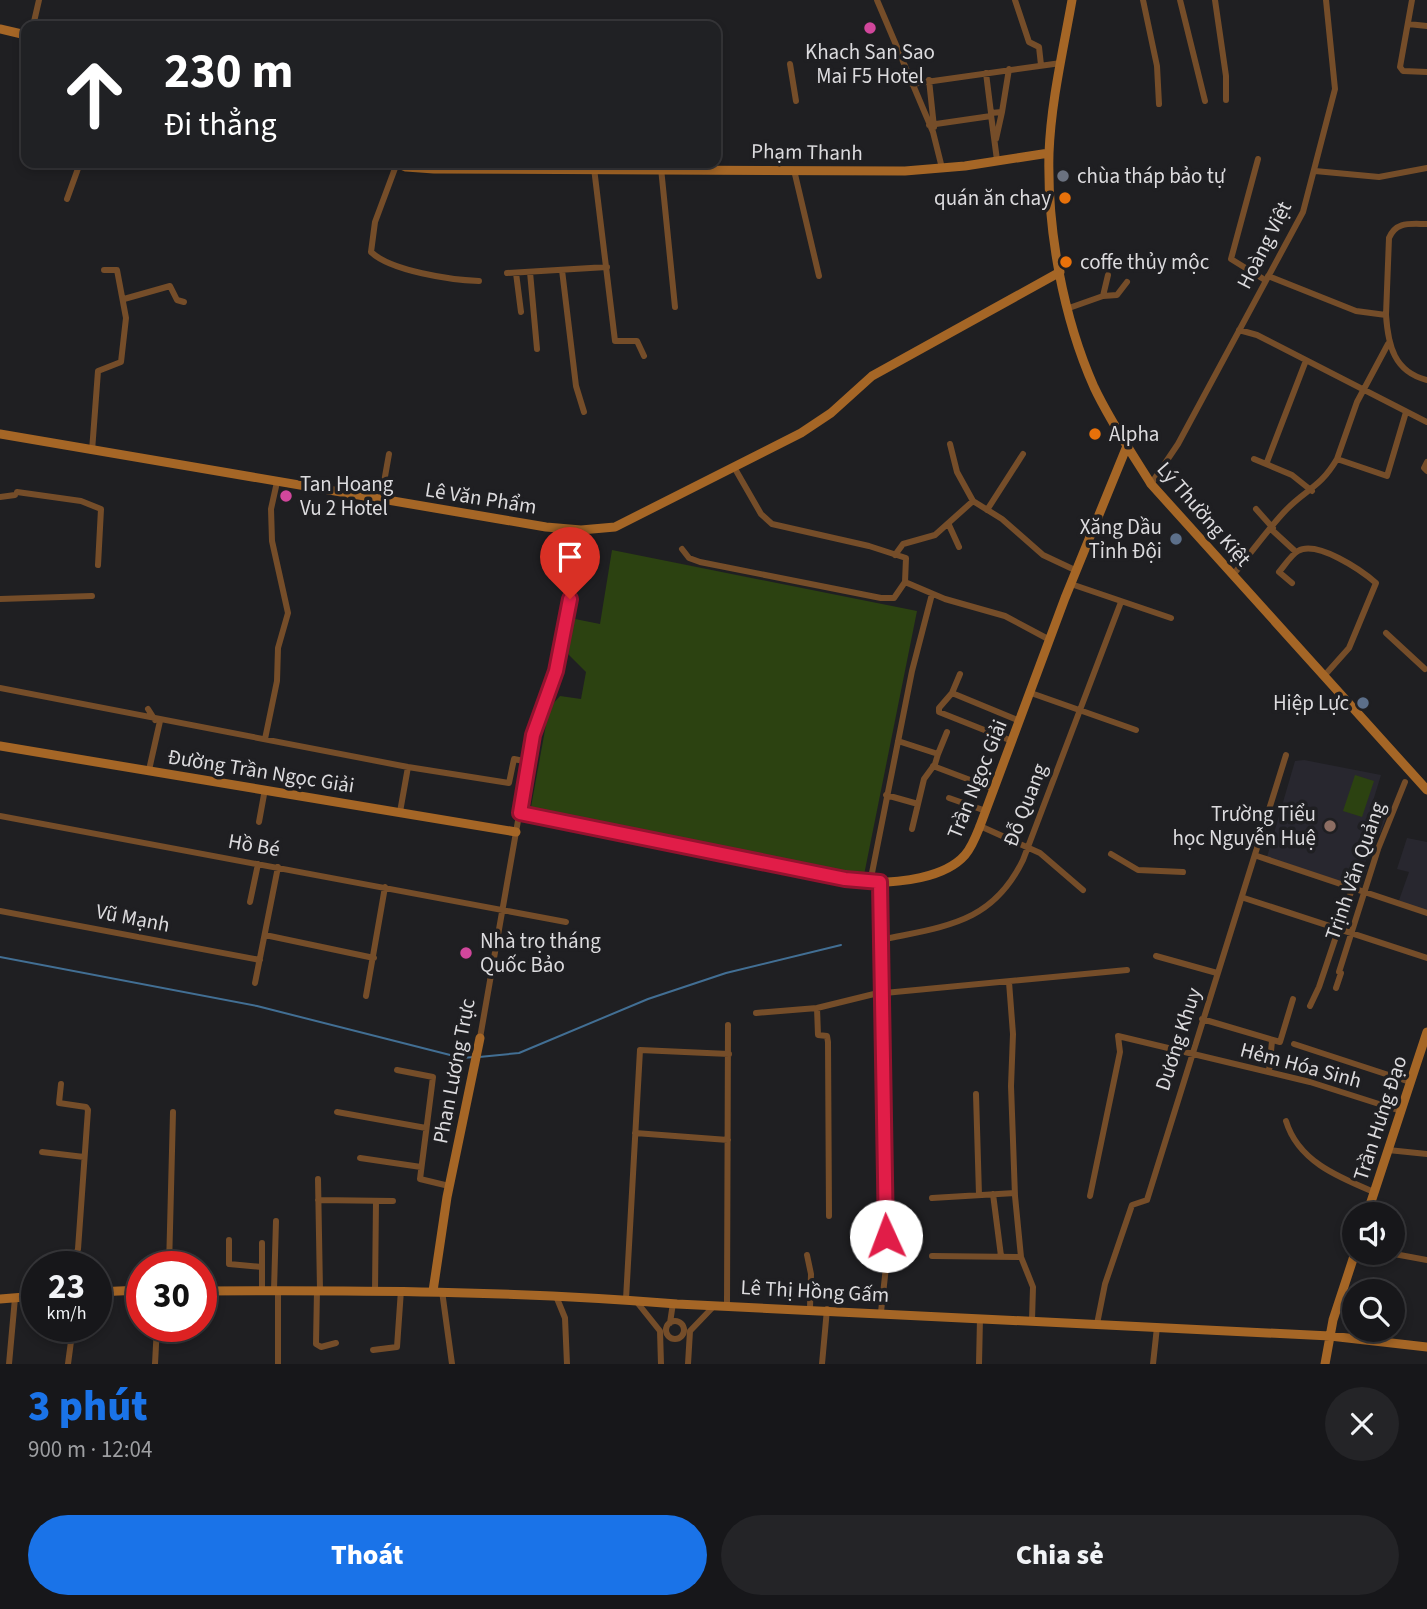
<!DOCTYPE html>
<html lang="vi">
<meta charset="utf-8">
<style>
body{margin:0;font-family:"Source Sans 3",sans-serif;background:#242427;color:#f1f3f6;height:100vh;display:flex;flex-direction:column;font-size:26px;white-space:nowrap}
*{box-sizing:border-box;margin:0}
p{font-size:23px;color:#9e9fa2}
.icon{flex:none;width:38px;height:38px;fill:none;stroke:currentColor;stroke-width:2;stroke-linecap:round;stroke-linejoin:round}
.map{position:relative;height:1364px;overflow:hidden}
.panel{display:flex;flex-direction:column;background:#17171a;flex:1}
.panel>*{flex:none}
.top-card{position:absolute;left:21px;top:21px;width:700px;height:147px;border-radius:14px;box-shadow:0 4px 10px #0003,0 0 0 2px #363639;background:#202124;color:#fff;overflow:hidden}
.tools{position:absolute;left:1342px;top:1202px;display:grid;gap:14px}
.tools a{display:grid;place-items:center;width:63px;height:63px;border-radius:50%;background:#17171a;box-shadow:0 4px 10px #0003,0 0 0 2px #363639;font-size:35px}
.speed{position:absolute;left:21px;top:1251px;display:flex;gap:14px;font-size:35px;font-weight:700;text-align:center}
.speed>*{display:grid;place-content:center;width:91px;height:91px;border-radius:50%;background:#17171a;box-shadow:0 4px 10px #0003,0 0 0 2px #363639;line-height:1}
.speed small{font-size:18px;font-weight:400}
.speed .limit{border:10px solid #d22;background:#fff;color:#111}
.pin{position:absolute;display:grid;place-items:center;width:60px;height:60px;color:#fff;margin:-72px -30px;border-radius:50% 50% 50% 0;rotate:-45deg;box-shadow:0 0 7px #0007}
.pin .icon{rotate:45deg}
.me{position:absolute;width:77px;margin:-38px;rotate:358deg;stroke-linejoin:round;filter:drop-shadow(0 0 5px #0008)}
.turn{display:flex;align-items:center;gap:24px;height:147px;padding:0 28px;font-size:32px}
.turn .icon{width:91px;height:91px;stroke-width:2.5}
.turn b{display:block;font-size:49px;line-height:60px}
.round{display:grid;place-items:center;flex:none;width:74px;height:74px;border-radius:37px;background:#242427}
.overview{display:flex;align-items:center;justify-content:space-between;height:119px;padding:0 28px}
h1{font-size:42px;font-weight:800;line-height:52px;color:#1a73e8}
.primary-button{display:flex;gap:14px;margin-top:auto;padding:14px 28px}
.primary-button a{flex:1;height:80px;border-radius:42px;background:#1a73e8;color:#fff;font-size:28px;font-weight:800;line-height:80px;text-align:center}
.primary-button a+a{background:#242427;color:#f1f3f6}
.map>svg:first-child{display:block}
</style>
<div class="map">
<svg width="1427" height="1364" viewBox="0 0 1427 1364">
<rect width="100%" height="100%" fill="#1f1f22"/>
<path fill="#28272f" d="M1304,760L1381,775L1370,811L1386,818L1380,834H1373L1365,864L1367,870L1359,889L1267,857L1295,761Z
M1407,838L1427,842V912L1398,903L1409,872L1397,869Z"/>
<path fill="#2c4211" d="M612,550L917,611L864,875L531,807L549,708L560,696L581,699L586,672L567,653L570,618L600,624Z
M1355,775L1374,781L1362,817L1343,811Z"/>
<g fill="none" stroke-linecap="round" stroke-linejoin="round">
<path stroke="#426f94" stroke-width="2" d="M0,957L257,1006L462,1058L474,1057
M479,1057L519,1053L648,999L726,973L841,945"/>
<path stroke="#754d29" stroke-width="6" d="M877,0L933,132L942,168
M1015,0L1029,42L1039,47L1041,65
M1143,0L1157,66L1159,104
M1180,0L1205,101
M1215,0L1226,76V100
M1412,0L1400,67L1403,71L1427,72
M1408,24L1427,26
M33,26L39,0
M790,64L796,101
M986,73L991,113L1002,112L1009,69
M929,80L934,127
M912,84L1061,63
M991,115L997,160
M929,125L991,116
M996,139L1002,112
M1258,159L1231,259L1265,280
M397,163L375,222L371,252C391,271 451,280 479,281
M594,168L615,341H637L644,356
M661,168L675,307
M794,170L819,276
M1315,171L1379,177L1427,168
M67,199L80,163
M562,270L576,386L584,412
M530,272L537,349
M507,273L607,267
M516,273L521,312
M1268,276L1356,311L1386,315C1388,345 1394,372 1427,380
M1103,296L1117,295L1127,282
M124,299L170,286L177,300L184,302
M1069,308L1103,296L1108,275
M1386,315L1389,238C1396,221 1410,224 1427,224
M1239,330L1257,335L1427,422
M1388,344L1357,402L1337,459L1387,476L1406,412
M950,444L957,472L973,501L1002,519L1043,555L1077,571
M92,451L98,371L121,362L126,318L117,270H104
M1254,459L1292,475L1312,491
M1267,462L1305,363
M1427,462L1424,468L1427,471
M1151,484L1178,444L1303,212L1335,89L1326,0
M17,492L81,501L101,509L98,565
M0,497L15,495
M381,499L389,454
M1256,509L1273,528
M987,510L1023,454
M949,525L959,547
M1271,529L1296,552
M682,549L689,558L700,562L881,598H894L905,582L906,558L869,546L772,524L761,514L734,467
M895,555L903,544L935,535L973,501
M1233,575C1251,553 1267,530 1286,510C1306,489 1320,488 1337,459
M905,582L945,599L1005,616L1050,640
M1292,583L1279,572C1285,565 1291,555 1298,551C1317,540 1361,570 1376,583L1349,648L1324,676
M1071,584L1171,618
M0,599L92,596
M1386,633L1425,669
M0,688L408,767L509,783L514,759L528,762
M952,693L960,674
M1031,693L1136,730
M148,709L155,720
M265,739L277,681L278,648L288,613L272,541L271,509L277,482
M898,741L938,754L947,732
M1012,741L939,712V708L952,693L1020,721
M933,766L994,789
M149,770L160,721
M886,795L918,804
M949,798L986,811
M400,812L408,767
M0,816L566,922
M259,822L265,789
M980,826L1040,853L1083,890
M912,829L924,779L935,764L938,754
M1111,854L1138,870L1183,872
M1257,856L1427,913
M880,882L887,1258L881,1312
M870,883L912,671L932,594
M1244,898L1427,958
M250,902L258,864
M0,911L260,960
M265,935L374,958
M881,940C945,926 992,924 1023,860L1121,602
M1156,956L1217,973
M1339,972L1378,849L1405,782
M1009,982L1013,1034L1011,1086L1015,1196L1021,1257L1033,1287L1032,1320
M255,983L278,867
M1336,988L1341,973
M366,996L385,887
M1310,1006L1319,987L1352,889
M817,1008L818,1035L827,1036L828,1042L829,1216
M756,1013L817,1008L874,994L1127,970
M1202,1019L1280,1042L1293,999
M480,1038L533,735L561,653L581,530
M1294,1044L1410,1082
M397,1070L433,1077L420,1179L449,1186
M1269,1072L1272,1041
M61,1084L59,1103L86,1107L88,1110L78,1249L71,1267
M976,1094L979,1195
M337,1112L426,1128
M1286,1121C1298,1161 1338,1177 1374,1192
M635,1133L728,1140
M1388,1150L1427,1154
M42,1152L84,1157
M360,1158L421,1167
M318,1179L320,1290
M993,1194L1001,1256
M1090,1196L1120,1052L1118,1036L1310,1082L1401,1111
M932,1198L1015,1193
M318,1200L393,1201
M229,1240V1264L262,1267
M262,1243V1290
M1389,1253L1427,1260
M807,1255L811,1274L810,1308
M932,1256L1021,1257
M169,1267L173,1112
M274,1290L276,1221
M317,1290L316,1344L321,1347L336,1343
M375,1291L376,1201
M442,1291L452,1364
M556,1296L565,1318L567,1364
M626,1299L640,1050L729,1054
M636,1301L660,1331L661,1364
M727,1305L728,1025
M666 1330a9 9 0 1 1 18 0a9 9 0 1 1-18 0Z
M670,1323L673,1303
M1097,1324L1105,1284L1132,1205L1147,1200L1286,755
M373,1350L397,1347L401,1290
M9,1364L15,1298
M68,1364L73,1326
M155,1364L157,1326
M278,1364V1290
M688,1364L690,1331L714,1306
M822,1364L827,1309
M979,1364L980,1318
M1153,1364L1157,1327"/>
<path stroke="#a56626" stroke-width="9" d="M1072,0C1063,51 1051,102 1049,153C1047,230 1063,317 1094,387C1110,421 1131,452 1151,484L1427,790
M0,29L26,35
M396,163L406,167L434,169L905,171L965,166L1049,153
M0,434L546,527L581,530L615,527L801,433L831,413L872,376L1060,272
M0,746L516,832
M520,813L870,883C899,882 944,879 965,855C972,847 976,836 980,826L1065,598L1127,446
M1367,1214L1427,1032
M201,1291C360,1290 518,1291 677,1304L1330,1336L1427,1347
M433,1291L447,1197L480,1038
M96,1292L142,1290
M0,1299L37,1296
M1325,1364L1333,1320L1355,1253"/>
</g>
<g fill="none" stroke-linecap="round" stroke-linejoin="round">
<defs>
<path id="route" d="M570,599L556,671L533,735L520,813L845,879L880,882L886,1236"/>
</defs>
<use href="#route" stroke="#92132f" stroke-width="18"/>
<use href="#route" stroke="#e11d48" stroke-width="12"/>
</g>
<g fill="#d1479c" stroke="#1f1f22" stroke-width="2.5">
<circle cx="870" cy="28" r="7"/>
<circle cx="286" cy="496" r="7"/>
<circle cx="466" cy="953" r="7"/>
</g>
<circle fill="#6b7280" stroke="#1f1f22" stroke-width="2.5" cx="1063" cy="176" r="7"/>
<g fill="#e8710a" stroke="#1f1f22" stroke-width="2.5">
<circle cx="1065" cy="198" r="7"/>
<circle cx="1066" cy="262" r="7"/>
<circle cx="1095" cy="434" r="7"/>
</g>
<g fill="#5c6f8a" stroke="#1f1f22" stroke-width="2.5">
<circle cx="1176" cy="539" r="7"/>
<circle cx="1363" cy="703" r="7"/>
</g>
<circle fill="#8d6e63" stroke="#1f1f22" stroke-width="2.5" cx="1330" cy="826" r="7"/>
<g text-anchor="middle" stroke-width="7" stroke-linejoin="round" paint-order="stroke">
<g font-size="21" fill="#dcdbde" stroke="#1f1f22" text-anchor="start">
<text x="870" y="59" text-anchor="middle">Khach San Sao<tspan x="870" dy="24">Mai F5 Hotel</tspan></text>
<text x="1077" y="183">chùa tháp bảo tự</text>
<text x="1051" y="205" text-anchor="end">quán ăn chay</text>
<text x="1080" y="269">coffe thủy mộc</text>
<text x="1109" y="441">Alpha</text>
<text x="300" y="491">Tan Hoang<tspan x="300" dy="24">Vu 2 Hotel</tspan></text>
<text x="1162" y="534" text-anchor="end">Xăng Dầu<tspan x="1162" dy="24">Tỉnh Đội</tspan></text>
<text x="1349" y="710" text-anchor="end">Hiệp Lực</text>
<text x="1316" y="821" text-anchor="end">Trường Tiểu<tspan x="1316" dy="24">học Nguyễn Huệ</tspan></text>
<text x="480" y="948">Nhà trọ tháng<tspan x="480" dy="24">Quốc Bảo</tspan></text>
</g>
<g font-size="21" fill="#dcdbde" stroke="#1f1f22">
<text transform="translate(807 152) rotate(1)" y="7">Phạm Thanh</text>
<text transform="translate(1264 245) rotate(-63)" y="7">Hoàng Việt</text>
<text transform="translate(481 498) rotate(9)" y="7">Lê Văn Phẩm</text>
<text transform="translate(1204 514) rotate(49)" y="7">Lý Thường Kiệt</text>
<text transform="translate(261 771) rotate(9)" y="7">Đường Trần Ngọc Giải</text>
<text transform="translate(977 779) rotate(-68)" y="7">Trần Ngọc Giải</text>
<text transform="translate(1025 805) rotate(-69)" y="7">Đỗ Quang</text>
<text transform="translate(254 845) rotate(10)" y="7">Hồ Bé</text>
<text transform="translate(1355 871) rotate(-71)" y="7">Trịnh Văn Quảng</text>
<text transform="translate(133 918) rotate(11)" y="7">Vũ Mạnh</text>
<text transform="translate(1178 1039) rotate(-72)" y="7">Dương Khuy</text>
<text transform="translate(1301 1065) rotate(15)" y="7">Hẻm Hóa Sinh</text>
<text transform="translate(454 1071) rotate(-79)" y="7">Phan Lương Trực</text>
<text transform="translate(1380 1118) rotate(-72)" y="7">Trần Hưng Đạo</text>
<text transform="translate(815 1291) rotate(3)" y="7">Lê Thị Hồng Gấm</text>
</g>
</g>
</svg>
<div class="tools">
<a><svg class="icon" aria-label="sound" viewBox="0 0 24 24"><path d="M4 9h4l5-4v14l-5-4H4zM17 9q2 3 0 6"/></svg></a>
<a><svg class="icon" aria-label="search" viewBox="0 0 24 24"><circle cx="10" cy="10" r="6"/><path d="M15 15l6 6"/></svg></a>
</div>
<div class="speed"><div>23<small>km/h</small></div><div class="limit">30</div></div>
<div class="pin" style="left:570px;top:599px;background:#d93025"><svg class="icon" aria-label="arrive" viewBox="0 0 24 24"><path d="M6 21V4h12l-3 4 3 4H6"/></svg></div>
<svg class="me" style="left:886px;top:1236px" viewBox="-20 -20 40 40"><circle r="19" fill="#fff"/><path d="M0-13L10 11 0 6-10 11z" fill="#e11d48"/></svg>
<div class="top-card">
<div class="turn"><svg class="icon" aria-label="ahead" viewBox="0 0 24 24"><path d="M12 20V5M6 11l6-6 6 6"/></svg><div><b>230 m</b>Đi thẳng</div></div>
</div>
</div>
<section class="panel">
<div class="overview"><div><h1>3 phút</h1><p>900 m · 12:04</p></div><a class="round"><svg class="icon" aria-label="close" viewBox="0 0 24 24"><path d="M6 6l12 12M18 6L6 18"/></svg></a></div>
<div class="primary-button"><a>Thoát</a><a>Chia sẻ</a></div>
</section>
